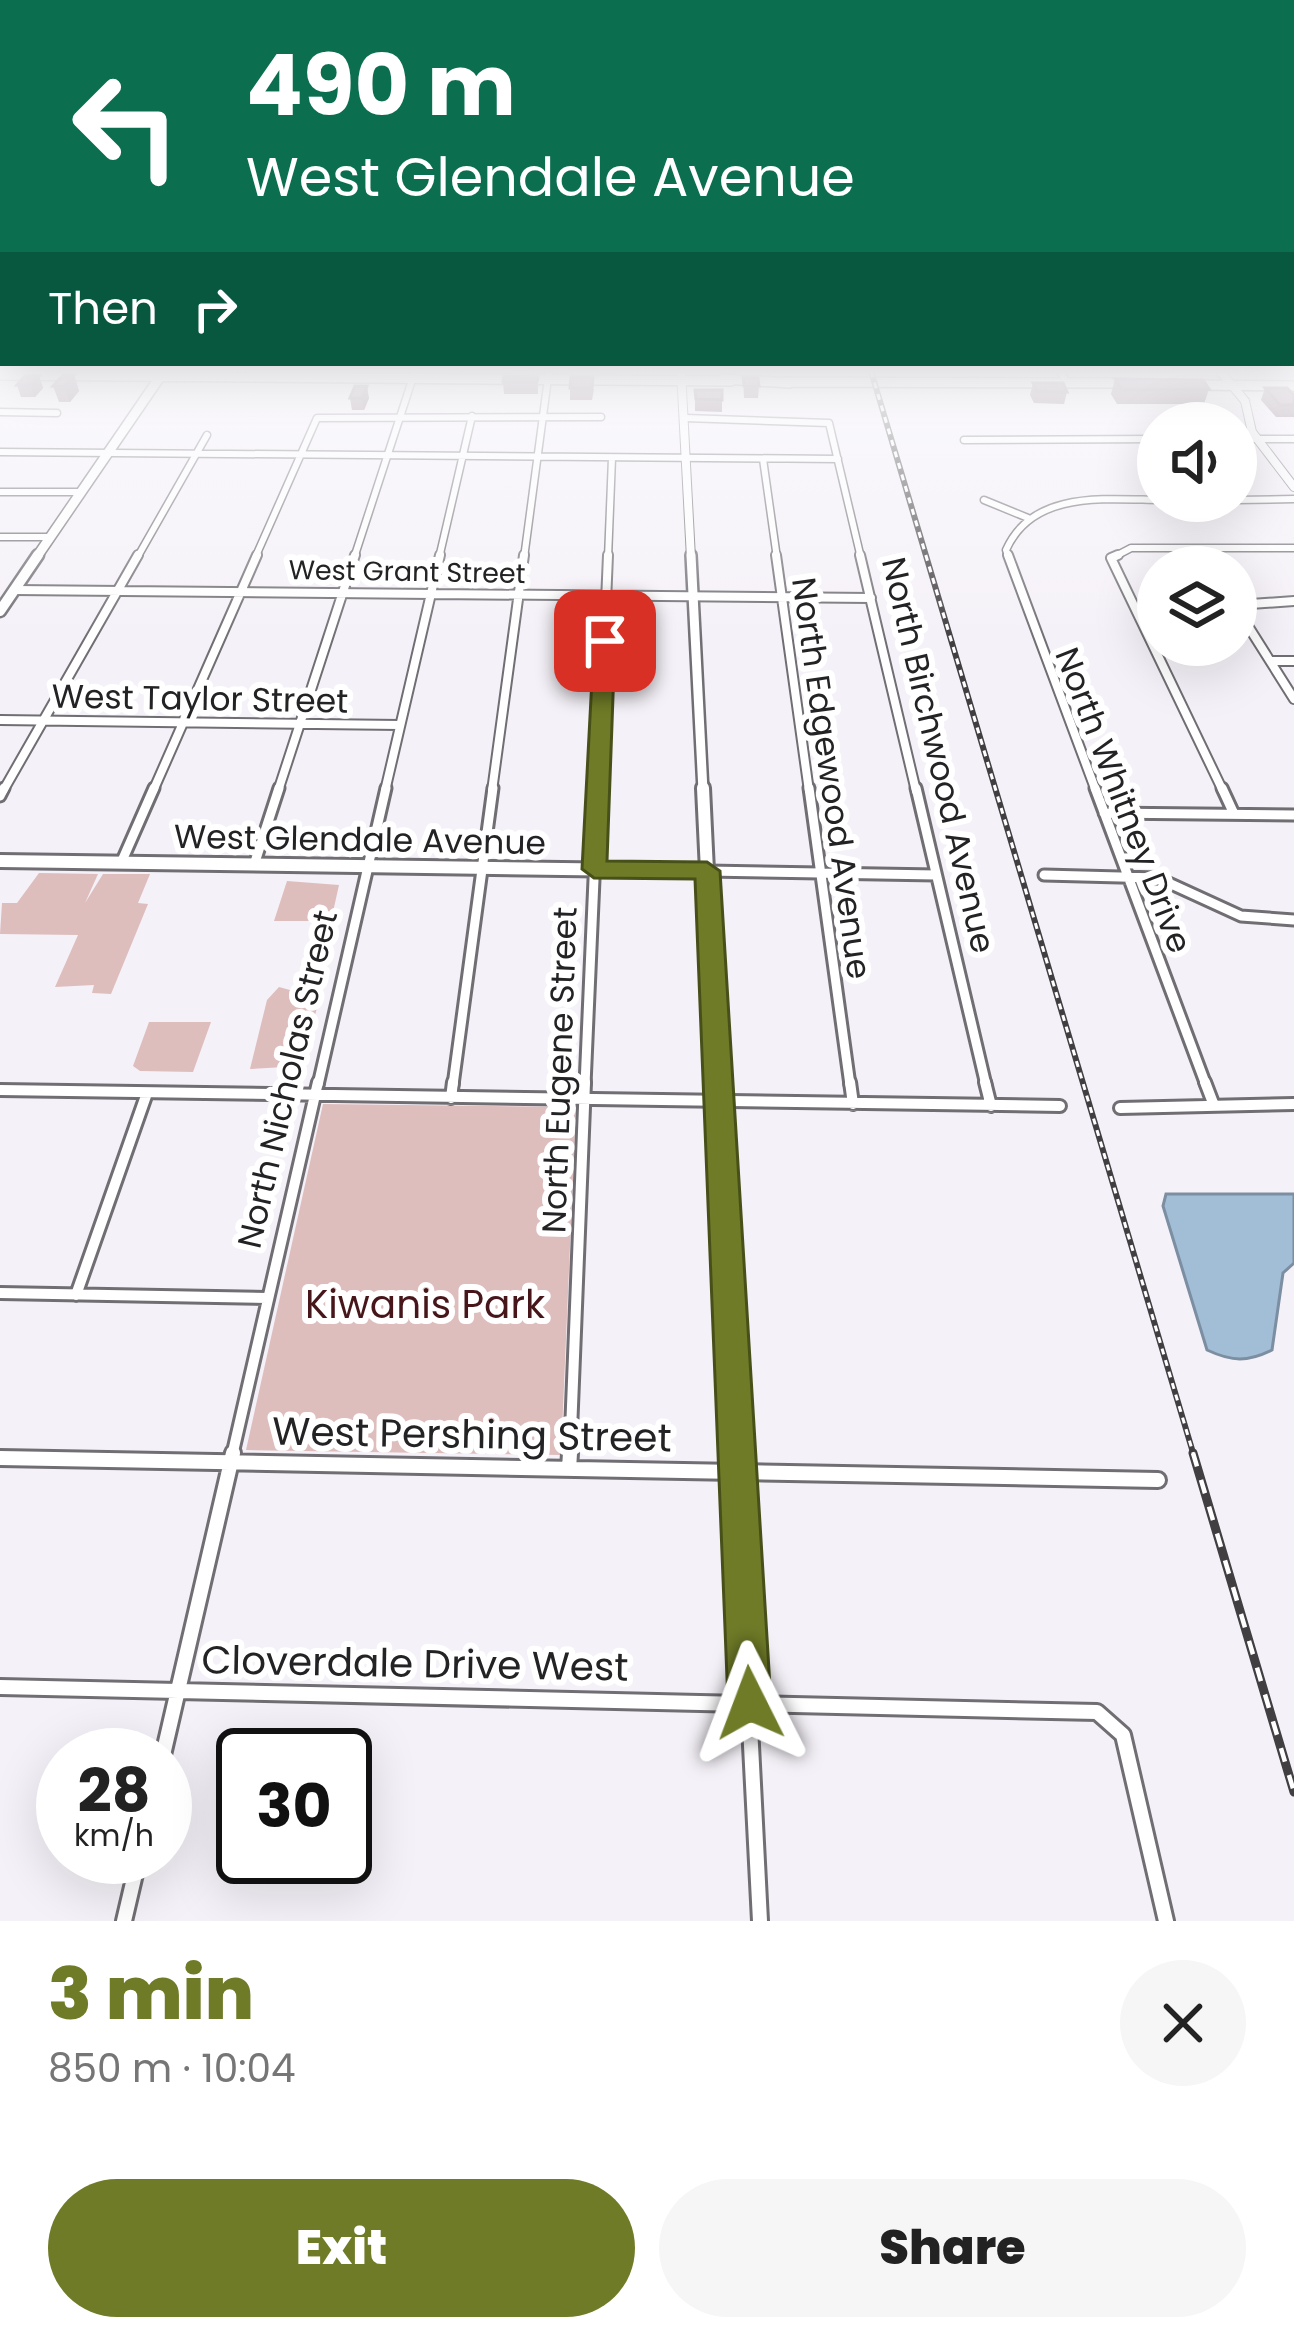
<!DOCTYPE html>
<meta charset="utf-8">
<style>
body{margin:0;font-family:Poppins,sans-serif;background:#f6f6f6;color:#222;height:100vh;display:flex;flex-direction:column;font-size:45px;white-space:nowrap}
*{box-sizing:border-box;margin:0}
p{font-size:39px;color:#767676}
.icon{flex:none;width:66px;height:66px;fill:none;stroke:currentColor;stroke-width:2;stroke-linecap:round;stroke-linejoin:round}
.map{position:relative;height:1921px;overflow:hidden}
.panel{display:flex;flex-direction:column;background:#fff;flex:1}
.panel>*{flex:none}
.top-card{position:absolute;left:0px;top:0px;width:1296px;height:366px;box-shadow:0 12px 48px #0002;background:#0b6e4f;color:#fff;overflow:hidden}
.buttons{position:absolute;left:1137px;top:402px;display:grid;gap:24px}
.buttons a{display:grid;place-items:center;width:120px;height:120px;border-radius:50%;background:#fff;box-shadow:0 12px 48px #0002;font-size:60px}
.speed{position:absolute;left:36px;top:1728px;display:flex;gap:24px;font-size:60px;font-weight:700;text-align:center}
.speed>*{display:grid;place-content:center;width:156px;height:156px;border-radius:50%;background:#fff;box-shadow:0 12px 48px #0002;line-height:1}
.speed small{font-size:30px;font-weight:400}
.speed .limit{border:6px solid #111;border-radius:18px;background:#fff;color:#111}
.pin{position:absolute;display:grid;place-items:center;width:102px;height:102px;color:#fff;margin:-51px;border-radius:24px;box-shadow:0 6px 18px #0006}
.me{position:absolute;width:132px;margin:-66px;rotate:357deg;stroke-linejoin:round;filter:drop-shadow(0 0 9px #0008)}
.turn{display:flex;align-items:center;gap:42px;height:252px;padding:0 48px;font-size:54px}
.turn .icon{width:156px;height:156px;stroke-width:2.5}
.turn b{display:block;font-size:84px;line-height:102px}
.then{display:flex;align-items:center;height:114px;padding:0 48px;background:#0003;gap:24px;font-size:45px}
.round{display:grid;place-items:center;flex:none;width:126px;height:126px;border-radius:63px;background:#f6f6f6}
.headline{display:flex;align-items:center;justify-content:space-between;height:204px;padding:0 48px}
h1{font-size:72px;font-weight:800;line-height:90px;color:#6f7b27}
.cta{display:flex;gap:24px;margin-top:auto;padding:24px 48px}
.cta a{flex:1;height:138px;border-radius:72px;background:#6f7b27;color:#fff;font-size:48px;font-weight:800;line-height:138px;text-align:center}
.cta a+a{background:#f6f6f6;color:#222}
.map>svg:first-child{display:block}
</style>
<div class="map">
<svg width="1294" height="1921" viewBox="0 0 1294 1921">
<rect width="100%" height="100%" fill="#f5f1f8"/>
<path fill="#debdbd" d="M39,873L98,874L85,903L103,874H150L138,903L148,904L111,994L92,993L94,985L55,987L78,935L0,934L2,903H17Z
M287,881L339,885L331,921H274Z
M279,987L297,992L314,988L321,992L302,1066L250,1069L267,1000Z
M149,1022H211L193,1072L140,1071L133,1066Z
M323,1104L576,1107L561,1455L246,1450Z"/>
<path fill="#a2bdd6" stroke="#7c8ea1" stroke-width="3" d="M1166,1194H1294V1263L1283,1273L1272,1350C1247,1362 1233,1362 1207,1350L1163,1206Z"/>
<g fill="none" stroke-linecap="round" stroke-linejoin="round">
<defs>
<path id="minor-far4" d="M1060,371L1067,383
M0,412L57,413
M686,418L829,423L861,558
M1236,439H1294
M964,440L1158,439
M0,452L838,459
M763,459L777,558
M0,492H80
M984,500L1028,518
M1236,500L1294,499
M0,537H50
M137,558L207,435
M255,558L317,418L601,417
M354,558L415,371
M439,558L472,416
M524,558L549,371
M608,558L612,458
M1009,558L1006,550C1032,491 1103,499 1158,500
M1112,558L1131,548H1294"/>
<path id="minor-far3" d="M776,555L809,791
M860,555L916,791
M1008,555L1096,791
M1118,555L1111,558L1223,791
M15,590L871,598
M1236,605L1294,601
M1236,607L1294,699
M1271,661H1294
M0,720L400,725
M3,791L138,555
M153,791L257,555
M278,791L355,555
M385,791L440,555
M492,791L524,555
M598,791L608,555"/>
<path id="minor-far2" d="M809,788L850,1085
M916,788L986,1085
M1095,788L1206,1085
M1222,788L1234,814
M0,796L4,788
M1104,813L1294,815
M121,863L154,788
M254,865L279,788
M1044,875L1158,878L1241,916L1294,920
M318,1085L386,788
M453,1085L493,788
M585,1085L598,788
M718,1085L707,871L936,875"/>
<path id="minor-far1" d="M718,1082L737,1456
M850,1082L853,1104
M985,1082L991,1106
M1205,1082L1213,1103
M0,1090L1060,1106
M451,1098L453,1082
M1120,1108L1294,1104
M0,1293L267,1298
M76,1295L147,1093
M232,1456L318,1082
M570,1456L585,1082"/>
<path id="minor" d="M736,1453L760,1921
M0,1458L1158,1480
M569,1469L570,1453
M0,1687L1097,1712L1123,1735L1166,1921
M163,1755L233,1453
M124,1921L139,1857"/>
<path id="tertiary-far2" d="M681,371L691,558
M1220,371L1245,401L1252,432L1294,487"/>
<path id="tertiary-far1" d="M691,555L703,791"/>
<path id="tertiary" d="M0,861L707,871L703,788"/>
<path id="secondary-far1" d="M0,375L731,381
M723,379L790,383
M783,382L1127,383
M1191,385L1294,386
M36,558L164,371"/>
<path id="secondary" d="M0,611L38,555"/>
</defs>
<use href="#minor-far4" stroke="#716e73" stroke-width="9"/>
<use href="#minor-far3" stroke="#716e73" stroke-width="12"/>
<use href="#minor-far2" stroke="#716e73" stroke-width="15"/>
<use href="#minor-far1" stroke="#716e73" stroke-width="16"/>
<use href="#minor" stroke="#716e73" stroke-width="20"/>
<use href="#tertiary-far2" stroke="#716e73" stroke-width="10"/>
<use href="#tertiary-far1" stroke="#716e73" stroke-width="14"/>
<use href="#tertiary" stroke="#716e73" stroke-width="18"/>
<use href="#secondary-far1" stroke="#716e73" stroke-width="12"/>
<use href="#secondary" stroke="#716e73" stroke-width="15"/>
<use href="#minor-far4" stroke="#fff" stroke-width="6"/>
<use href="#minor-far3" stroke="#fff" stroke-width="8"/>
<use href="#minor-far2" stroke="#fff" stroke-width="9"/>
<use href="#minor-far1" stroke="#fff" stroke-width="10"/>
<use href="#minor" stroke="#fff" stroke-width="14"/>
<use href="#tertiary-far2" stroke="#fff" stroke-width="8"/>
<use href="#tertiary-far1" stroke="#fff" stroke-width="9"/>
<use href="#tertiary" stroke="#fff" stroke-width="12"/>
<use href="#secondary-far1" stroke="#fff" stroke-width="9"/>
<use href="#secondary" stroke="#fff" stroke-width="10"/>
<defs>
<path id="rail-far1" d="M871,371L1194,1456"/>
<path id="rail" d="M1193,1453L1294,1792"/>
</defs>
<use href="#rail-far1" stroke="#413f42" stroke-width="6"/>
<use href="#rail" stroke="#413f42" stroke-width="9"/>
<use href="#rail-far1" stroke="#fff" stroke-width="3" stroke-dasharray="6" stroke-linecap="butt"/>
<use href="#rail" stroke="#fff" stroke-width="4.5" stroke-dasharray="14" stroke-linecap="butt"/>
</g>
<path fill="#654c59" d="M74,375L79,391L70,402H59L53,386Z
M39,376L43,388L35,397H21L17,385Z
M538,377V394H504L503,382Z
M743,377L759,386L758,398H744Z
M1115,379L1209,389L1204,404H1117L1111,394Z
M1033,383L1067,392L1064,404L1034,403L1030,395Z
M570,388L594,389L592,400H570Z
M1265,388L1294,395V417H1276L1261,400Z
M695,390L722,400V412L695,411Z
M350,398H369L364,410H352Z"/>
<path fill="#533e49" d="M74,375L79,391L70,402L64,386Z
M39,376L43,388L35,397L30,385Z
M367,386L369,398L364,410L362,398Z"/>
<path fill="#765868" stroke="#533e49" stroke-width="3" d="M63,375H74L64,386H53Z
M25,376H39L30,385H17Z
M504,376L538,377L537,382H503Z
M571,377H593L592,388H570Z
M743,377L758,378L759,386H744Z
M1115,379L1203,380L1209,389L1122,390Z
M1033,383H1063L1067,392L1037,391Z
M355,386H367L362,398H350Z
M1265,388H1287L1294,395V405H1280Z
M695,390H722V400L696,399Z"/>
<linearGradient id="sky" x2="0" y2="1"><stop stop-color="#8cb8e1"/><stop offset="0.58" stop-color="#faf9fc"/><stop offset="1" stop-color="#faf9fc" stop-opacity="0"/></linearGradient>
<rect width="1294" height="640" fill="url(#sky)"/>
<path fill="#6f7b27" stroke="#485019" stroke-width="3" d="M605,635L615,641L607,861L707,862L720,871L771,1703L765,1719L750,1725L735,1719L728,1703L695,879L594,878L582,869L594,641Z"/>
<g text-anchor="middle" stroke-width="12" stroke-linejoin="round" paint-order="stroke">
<g font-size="27" fill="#232224" stroke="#fff">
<text transform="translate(407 572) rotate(1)" y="9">West Grant Street</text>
</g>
<g font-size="33" fill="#232224" stroke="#fff">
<text transform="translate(200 698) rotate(1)" y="12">West Taylor Street</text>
<text transform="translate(939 755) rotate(77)" y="12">North Birchwood Avenue</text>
<text transform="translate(832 778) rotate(82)" y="12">North Edgewood Avenue</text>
<text transform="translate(1124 800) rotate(69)" y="12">North Whitney Drive</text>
<text transform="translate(360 839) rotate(1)" y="12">West Glendale Avenue</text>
<text transform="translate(559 1070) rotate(-88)" y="12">North Eugene Street</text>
<text transform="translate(287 1079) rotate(-77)" y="12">North Nicholas Street</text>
</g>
<g font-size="39" fill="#47161a" stroke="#fff">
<text x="425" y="1318">Kiwanis Park</text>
</g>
<g font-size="39" fill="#232224" stroke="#fff">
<text transform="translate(472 1434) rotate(1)" y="14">West Pershing Street</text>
<text transform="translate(415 1663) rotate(1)" y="14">Cloverdale Drive West</text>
</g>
</g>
</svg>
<div class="buttons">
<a><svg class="icon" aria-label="sound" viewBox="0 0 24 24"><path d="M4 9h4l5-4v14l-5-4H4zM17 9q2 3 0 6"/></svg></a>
<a><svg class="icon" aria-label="layers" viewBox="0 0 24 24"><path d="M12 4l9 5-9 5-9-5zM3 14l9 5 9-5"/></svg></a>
</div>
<div class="speed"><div>28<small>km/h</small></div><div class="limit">30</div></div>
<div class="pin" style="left:605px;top:641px;background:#d93025"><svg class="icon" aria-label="arrive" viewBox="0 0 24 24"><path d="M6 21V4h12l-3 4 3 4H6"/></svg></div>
<svg class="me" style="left:750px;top:1703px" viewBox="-20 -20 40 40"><path d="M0-17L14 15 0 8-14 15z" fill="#6f7b27" stroke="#fff" stroke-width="4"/></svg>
<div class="top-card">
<div class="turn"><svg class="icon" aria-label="left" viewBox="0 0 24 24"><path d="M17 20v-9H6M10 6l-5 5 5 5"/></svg><div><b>490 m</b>West Glendale Avenue</div></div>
<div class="then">Then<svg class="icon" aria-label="right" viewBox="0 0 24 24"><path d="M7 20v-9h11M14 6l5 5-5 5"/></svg></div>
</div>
</div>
<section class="panel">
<div class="headline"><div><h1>3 min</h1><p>850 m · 10:04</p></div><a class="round"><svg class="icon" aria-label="close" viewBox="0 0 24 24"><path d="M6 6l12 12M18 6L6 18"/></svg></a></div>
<div class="cta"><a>Exit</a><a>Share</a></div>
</section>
